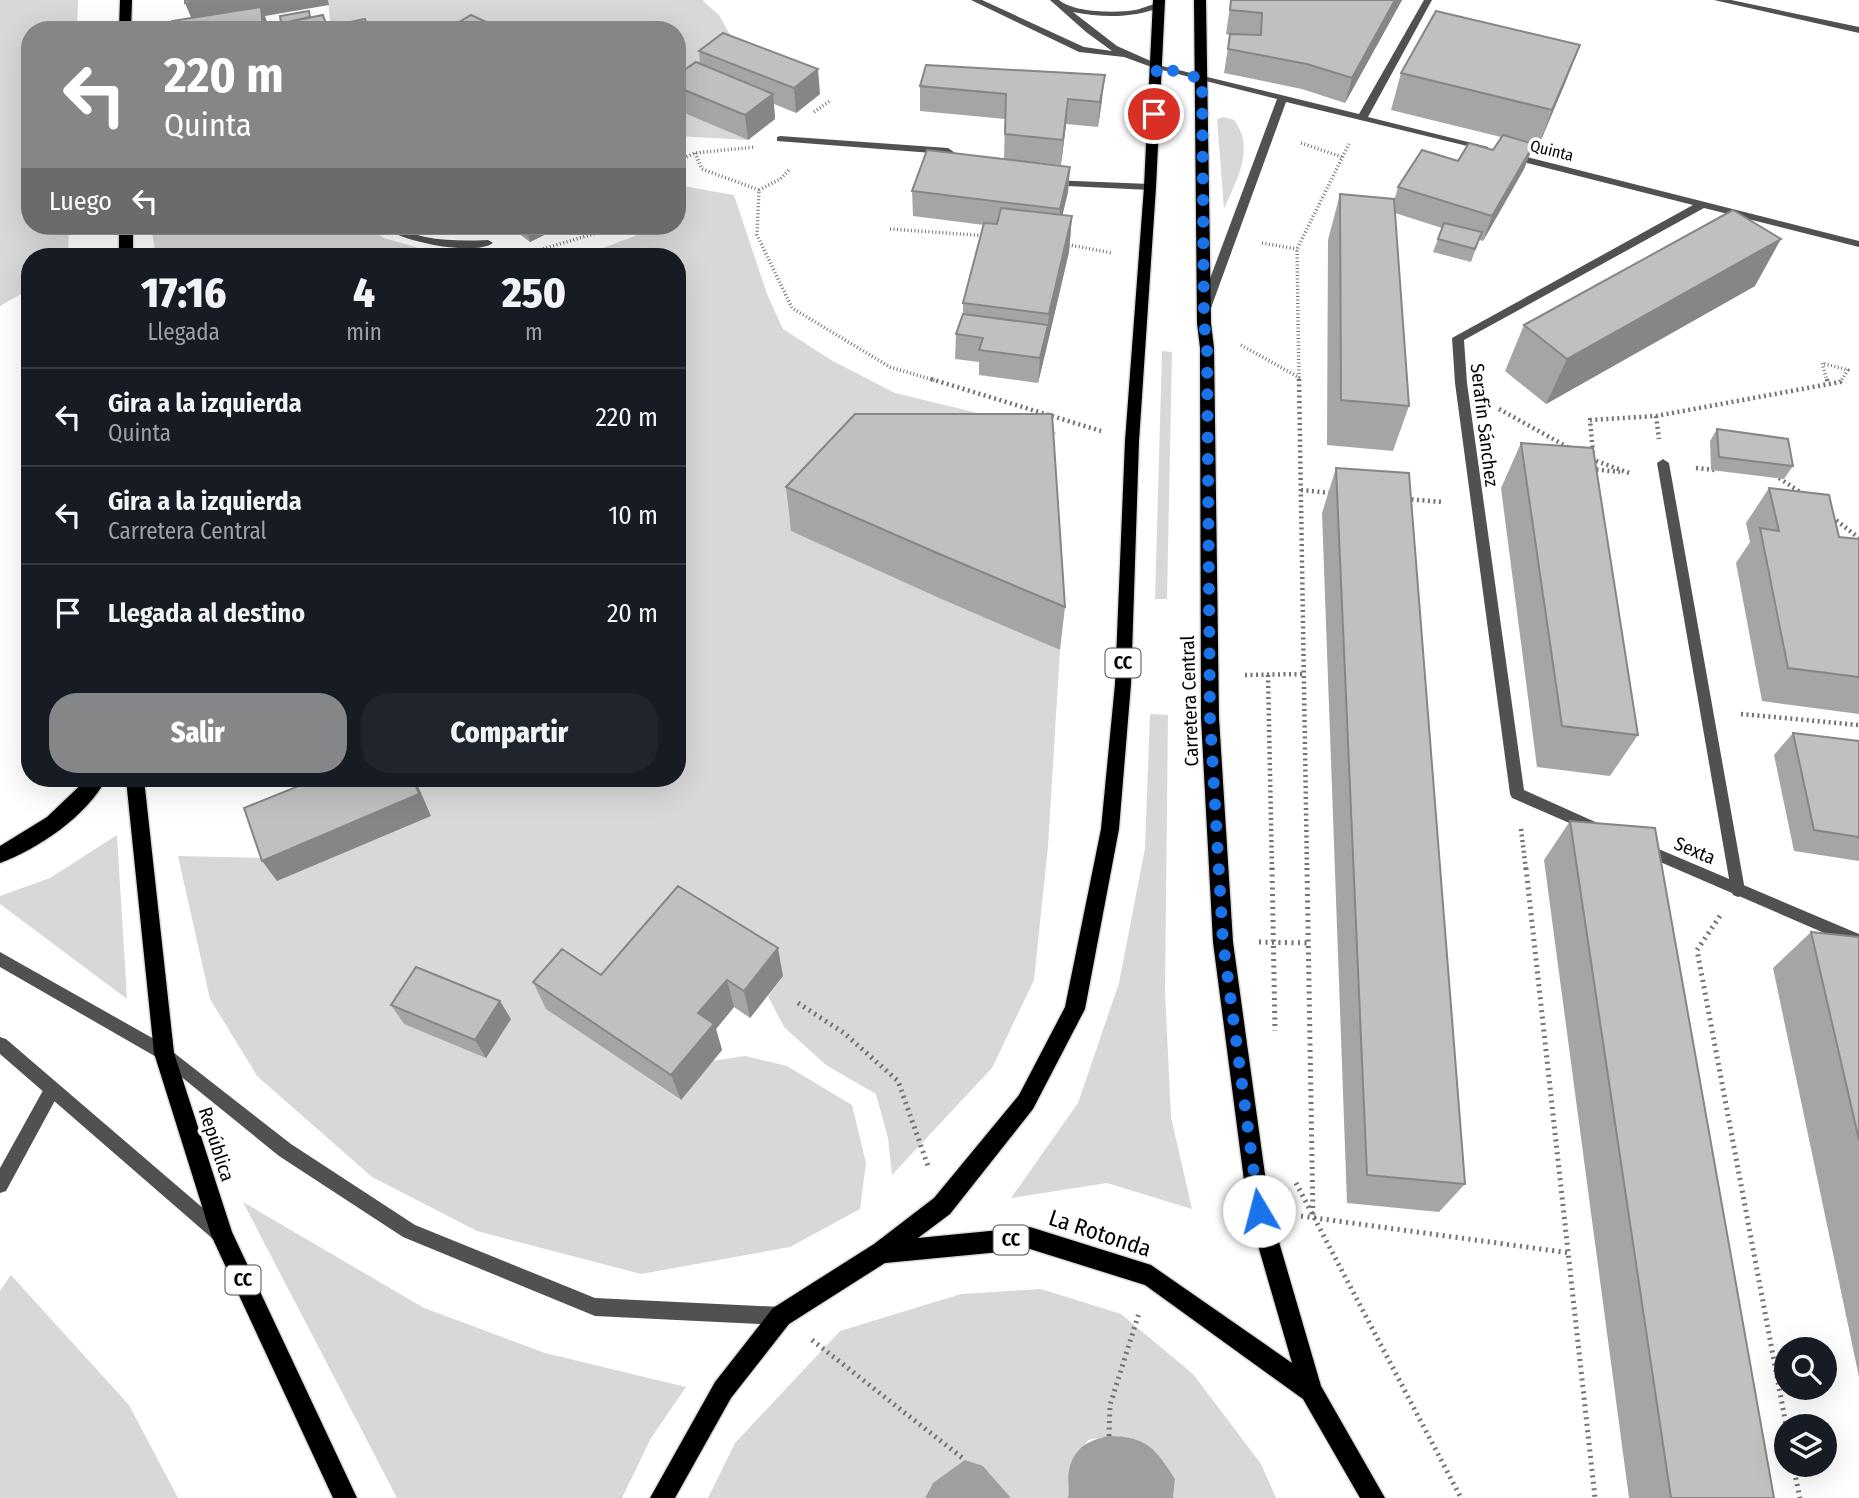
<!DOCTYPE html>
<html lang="es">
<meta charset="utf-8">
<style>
body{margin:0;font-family:"Fira Sans Condensed",sans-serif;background:#20242c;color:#f1f3f6;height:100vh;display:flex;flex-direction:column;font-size:26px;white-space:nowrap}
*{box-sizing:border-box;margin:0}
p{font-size:23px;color:#9ea1a6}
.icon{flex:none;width:38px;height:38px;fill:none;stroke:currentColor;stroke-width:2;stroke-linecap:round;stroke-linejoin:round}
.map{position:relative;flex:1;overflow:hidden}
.sheet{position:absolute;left:21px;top:248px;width:665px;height:539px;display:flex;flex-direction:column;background:#171b24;border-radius:28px;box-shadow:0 7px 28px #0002}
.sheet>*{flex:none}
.guide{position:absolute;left:21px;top:21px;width:665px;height:214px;border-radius:28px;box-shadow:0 7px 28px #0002;background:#858687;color:#fff;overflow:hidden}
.controls{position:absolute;left:1774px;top:1337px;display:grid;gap:14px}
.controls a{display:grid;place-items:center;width:63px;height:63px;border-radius:50%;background:#171b24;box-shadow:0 7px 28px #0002;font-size:35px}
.pin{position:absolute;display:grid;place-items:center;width:60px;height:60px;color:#fff;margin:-30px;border:4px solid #fff;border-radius:50%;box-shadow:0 2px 7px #0007}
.me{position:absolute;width:77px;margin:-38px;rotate:352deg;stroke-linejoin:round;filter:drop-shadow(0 0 5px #0008)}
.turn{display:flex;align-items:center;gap:24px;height:147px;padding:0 28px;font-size:32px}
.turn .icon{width:91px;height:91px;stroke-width:2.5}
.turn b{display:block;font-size:49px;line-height:60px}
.then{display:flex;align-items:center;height:66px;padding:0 28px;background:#0003;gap:14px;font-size:26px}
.eta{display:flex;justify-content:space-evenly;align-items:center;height:119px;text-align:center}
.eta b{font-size:42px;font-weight:800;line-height:49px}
.primary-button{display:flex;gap:14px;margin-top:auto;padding:14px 28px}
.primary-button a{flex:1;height:80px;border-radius:28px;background:#858687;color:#fff;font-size:28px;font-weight:800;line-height:80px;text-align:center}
.primary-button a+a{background:#20242c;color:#f1f3f6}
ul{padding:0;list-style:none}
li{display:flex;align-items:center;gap:21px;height:98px;padding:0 28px;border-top:2px solid #363941}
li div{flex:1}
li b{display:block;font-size:26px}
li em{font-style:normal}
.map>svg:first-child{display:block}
</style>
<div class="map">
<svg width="1859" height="1498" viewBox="0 0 1859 1498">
<rect width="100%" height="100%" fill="#fff"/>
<path fill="#d8d8d8" d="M0,0H78L77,30H30V226H69L68,257H30V289L0,306Z
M328,0H705L703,1L719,15L735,44L677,103V30H331Z
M677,110L748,140L677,136Z
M1224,117L1234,120C1256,149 1236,180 1224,209L1217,119Z
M677,185L734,195L767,294L783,329L831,360L895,393L1056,432L1048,459L792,531L1060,650L1048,846L1034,980L992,1068L892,1175L888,1138L876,1094L826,1065L784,1027L768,996L783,976L612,1002L547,1009L680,1100L712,1061L745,1056L787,1066L852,1105L866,1163L860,1209L790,1247L641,1274L477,1231L372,1177L257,1076L210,999L178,856L270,858L430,816L418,786L430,779H677V257H578L635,236L642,226H677Z
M151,226H363L384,238L450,257H156Z
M1162,351L1172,352L1167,599H1155Z
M1150,714L1168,715L1165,991L1171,1117L1192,1209L1107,1183L1011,1198L1078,1103L1119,983L1145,848Z
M117,835L127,999L0,904V896L50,878Z
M243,1202L424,1308L545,1353L686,1387L651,1438L622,1498H397Z
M11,1275L129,1405L178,1498H0V1291Z
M1041,1289L1121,1314L1193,1374L1261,1464L1276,1498H1173L1175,1479C1150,1441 1134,1430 1088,1440L1069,1472L1071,1487L1068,1498H1011L983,1466L933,1483L925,1498H708L735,1443L840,1331L961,1294Z"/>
<path fill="#9f9f9f" d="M1109,1436C1146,1436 1156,1449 1175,1479L1173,1498H1068C1070,1488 1067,1479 1069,1470C1074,1448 1088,1440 1109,1436Z
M965,1460L983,1466L1011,1498H925L933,1483Z"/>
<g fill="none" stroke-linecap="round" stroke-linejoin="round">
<defs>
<path id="primary" d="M120,0H132L131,30H119Z
M1153,0H1165L1156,187L1139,441L1131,684L1119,829L1085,1009L1033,1109L950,1214L918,1238L1030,1227L1151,1265L1292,1363L1248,1211L1213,942L1201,718L1200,348L1197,323L1194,0H1206L1211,323L1214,348L1219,718L1233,942L1270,1211L1321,1386L1385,1498H1360L1303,1399L1145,1285L1030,1249L885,1263L789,1324L731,1398L675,1498H650L715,1382L773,1308L874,1244L934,1198L1019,1095L1065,1007L1101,829L1115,684L1125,441L1144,187Z
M119,226H133V257H119Z
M87,779H106C87,816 38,849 0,863V846L47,817Z
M126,779H144L174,1053L232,1232L357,1498H333L211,1235L154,1053Z"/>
</defs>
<use href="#primary" stroke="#dbdbdb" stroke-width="3"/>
<path stroke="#737373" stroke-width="3.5" stroke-dasharray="1 2.5" stroke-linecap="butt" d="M814,112L831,100
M1301,143L1342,157
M695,153L702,169L759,190L757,235L792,308L890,367L937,381
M677,161L695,153L755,147
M759,190L780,179L789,170
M890,229L987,236
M1262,243L1297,249
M1065,244L1112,253
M516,250L529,253L620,226
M1241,345L1300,378
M1299,381L1297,249L1349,144
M1827,381L1822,363L1848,370L1841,381"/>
<path stroke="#737373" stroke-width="4.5" stroke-dasharray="2 3.5" stroke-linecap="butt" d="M931,379L1101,431
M1299,379L1307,870
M1827,379L1828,384
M1499,409L1571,449
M1656,416L1659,439
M1593,453L1590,420L1656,416L1840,382L1842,379
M1591,459L1632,474
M1696,468L1715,470
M1591,469L1620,472
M1779,478L1803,494
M1301,490L1331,493
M1406,499L1443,502
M1832,517L1859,538
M1245,675L1305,674
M1268,675L1272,870
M1741,714L1859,725
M1521,829L1526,870"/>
<path stroke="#737373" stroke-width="5" stroke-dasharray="2 4.5" stroke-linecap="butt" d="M1272,868L1275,1031
M1307,868L1313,1218
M1526,868L1595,1498
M1720,916L1697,950L1787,1430
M1259,942L1308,943
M798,1003L844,1033L898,1081L928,1166
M1296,1183L1461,1498
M1301,1216L1570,1253
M812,1340L965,1460
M1109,1436L1110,1405L1139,1313
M1793,1465L1800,1498"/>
<path fill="#515151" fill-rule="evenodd" d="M971,0H982L1084,47L1112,51L1086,32L1050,0H1059C1074,13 1116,13 1135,10C1145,8 1153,3 1162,3V7C1132,18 1105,18 1073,12L1117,46L1162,66L1157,69L1124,57L1079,52Z
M780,136L948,148L971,164L962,166L945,154L777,141V137Z
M1050,180L1150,184L1155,187L1150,190L1046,185V181Z
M381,226C397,225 409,233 425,237C446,241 467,241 488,240L493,243C474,257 399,241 381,226Z
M1663,459L1669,463L1745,890L1743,895L1738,897L1733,895L1731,890L1657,463Z
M52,1082L58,1085L60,1090L58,1095L6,1191L0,1193V1168L46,1085Z"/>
<path fill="#515151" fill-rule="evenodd" d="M1424,0H1432L1368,117L1488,147V151L1286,102L1211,308L1205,312L1201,311L1199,308L1277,99L1154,68V64L1359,114Z
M1714,0H1731L1859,27V33Z
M1511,153L1859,241V247L1704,208L1464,340L1467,383L1524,790L1602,825L1604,829L1602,833L1597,835L1512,798L1510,794L1455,383L1452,338L1693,205L1507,158L1506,156Z
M1642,842L1859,934V948L1637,852L1635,848L1637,844Z
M0,952L170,1048L172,1053L170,1058L164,1061L158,1058L0,967Z
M0,1037L6,1039L225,1227L228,1233L225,1239L219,1242L213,1239L0,1054Z"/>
<path fill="#515151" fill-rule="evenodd" d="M164,1045L291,1144L415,1225L595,1298L781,1307L787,1310L790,1316L787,1322L781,1325L595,1316L403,1237L279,1156L158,1058L156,1053L158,1048Z"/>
<use href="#primary" fill="#000" fill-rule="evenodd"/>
</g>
<path fill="#a5a5a5" d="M1231,0H1402L1345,103L1302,89L1224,73L1230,35L1226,34Z
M699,51L820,94L796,113L774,104L775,119L748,140L677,110V75L700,64Z
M1401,73L1566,81L1538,147L1533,146L1524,169L1483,241L1479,240L1471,262L1433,252L1442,228L1395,213L1409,406L1393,451L1327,445L1328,240L1340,194L1394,201L1398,187L1493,150L1501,137L1391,110Z
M920,86L1102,100L1098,127L1066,124L1061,165L1004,159L1005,119L920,111Z
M1070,167L1068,192L1062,215L1072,216L1069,252L1046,350L1038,383L979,375V362L955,359L956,334L963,314V303L984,225L913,216L912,191Z
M509,226H562L530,242Z
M1755,286L1546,404L1505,371L1524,325Z
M1717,429L1793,466L1784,479L1711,470L1710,441Z
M1521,443L1638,735L1610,776L1537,767L1501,488Z
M1336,468L1465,1184L1439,1212L1347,1203L1322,513Z
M786,487L1065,607L1060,650L937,597L791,531Z
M1769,488L1839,537L1859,539V714L1762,701L1736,563L1750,542L1746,523Z
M1793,733L1859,741V861L1794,851L1774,755Z
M1570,821L1774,1498H1629L1544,860Z
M1811,932L1859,937V1377L1773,968Z
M601,975L783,976L750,1018L734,1007L716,1029L722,1050L681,1100L546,1009L533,982Z
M391,1005L511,1019L486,1058L404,1024Z"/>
<path fill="#868686" d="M201,0H328L329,5L265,16L270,30L195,27L185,3Z
M1395,0H1402L1345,103L1352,78Z
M1580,45L1566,81L1538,147L1552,110Z
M818,69L820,94L796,113L794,88Z
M1105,75L1102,100L1098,127L1100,102Z
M773,94L775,119L748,140L745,115Z
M1068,99L1066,124L1061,165L1063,140Z
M1534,144L1524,169L1483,241L1492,216Z
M1070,167L1068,192L1058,234L1060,209Z
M1072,216L1069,252L1046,350L1038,383L1040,358L1048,325L1049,314Z
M526,226H562L530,242Z
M1781,239L1755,286L1546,404L1567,359Z
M413,779H415L431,816L277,881L262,861Z
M778,948L783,976L750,1018L744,991Z
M727,980L734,1007L716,1029L722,1050L681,1100L671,1075L698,1013Z
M500,1001L511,1019L486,1058L475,1040Z"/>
<path fill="#c0c0c0" stroke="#868686" stroke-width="2" d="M185,0H201L185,3Z
M1231,0H1395L1352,78L1307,64L1228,49L1230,34L1261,35L1262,13L1230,10Z
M261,7L263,30H173L172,21Z
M309,11L310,17L288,22L290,29L282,30L280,16Z
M1436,11L1580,45L1552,110L1401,73Z
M323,15L327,27L365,19L368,30H291L288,22Z
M471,15L503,30H446Z
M723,33L818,69L794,88L699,51Z
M696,62L773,94L745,115L677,87V75Z
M926,65L1105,75L1100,102L1068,99L1063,140L1005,134L1006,94L920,86Z
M1503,135L1534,144L1492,216L1398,187L1422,150L1458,161L1469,143L1493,150Z
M927,150L1070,167L1060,209L912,191Z
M1340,194L1394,199L1409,406L1341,400Z
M1001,208L1072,216L1049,314L963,303L984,223L997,224Z
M1733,210L1781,239L1567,359L1524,325Z
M1444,223L1482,232L1475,249L1438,239Z
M963,314L1048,325L1040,358L979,350L983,338L956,334Z
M855,414H1052L1065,607L937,553L786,487Z
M1717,429L1788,439L1793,466L1719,457Z
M1521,443L1593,448L1638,735L1562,726Z
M1336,468L1409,473L1465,1184L1367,1175Z
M1769,488L1829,495L1839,537L1859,539V677L1788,668L1760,528L1779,531Z
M1793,733L1859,741V837L1814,830Z
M316,779H413L419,794L262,861L244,808Z
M1570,821L1655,828L1774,1498H1671Z
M678,886L778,948L744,991L727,980L698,1013L714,1024L671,1075L533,982L562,949L601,975Z
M1811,932L1859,937V1140Z
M416,967L500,1001L475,1040L391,1005Z"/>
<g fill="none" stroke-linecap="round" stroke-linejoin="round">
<path stroke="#1a73e8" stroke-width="12" stroke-dasharray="0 21.6" d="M1154,114L1157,66L1202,79L1204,323L1207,348L1210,718L1223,942L1259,1211"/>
</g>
<g text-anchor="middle" stroke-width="7" stroke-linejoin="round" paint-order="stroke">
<g font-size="16" fill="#000" stroke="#fff">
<text transform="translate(1552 150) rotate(14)" y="6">Quinta</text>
</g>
<g fill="#fff" stroke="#4c4c4c" stroke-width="2">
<rect x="1105.5" y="648.5" width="35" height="29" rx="5"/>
<rect x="993.5" y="1225.5" width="35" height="29" rx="5"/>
<rect x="225.5" y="1265.5" width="35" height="29" rx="5"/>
</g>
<g font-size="18" font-weight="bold" fill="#000">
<text x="1123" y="669">CC</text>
<text x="1011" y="1246">CC</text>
<text x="243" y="1286">CC</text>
</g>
<g font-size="19" fill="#000" stroke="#fff">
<text transform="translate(1485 425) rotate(83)" y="7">Serafín Sánchez</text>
<text transform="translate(1189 701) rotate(-92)" y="7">Carretera Central</text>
<text transform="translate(1695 850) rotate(23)" y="7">Sexta</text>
<text transform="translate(217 1144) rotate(72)" y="7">República</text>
</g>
<g font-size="23" fill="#000" stroke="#fff">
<text transform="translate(1100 1233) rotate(18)" y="8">La Rotonda</text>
</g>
</g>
</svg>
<div class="controls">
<a><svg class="icon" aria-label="search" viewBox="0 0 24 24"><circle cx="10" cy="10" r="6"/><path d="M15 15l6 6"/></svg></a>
<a><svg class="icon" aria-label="layers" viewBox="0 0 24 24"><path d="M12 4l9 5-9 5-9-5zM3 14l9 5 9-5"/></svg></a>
</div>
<div class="pin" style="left:1154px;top:114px;background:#d93025"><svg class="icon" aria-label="arrive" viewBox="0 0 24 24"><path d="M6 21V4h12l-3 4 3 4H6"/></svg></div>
<svg class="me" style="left:1259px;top:1211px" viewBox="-20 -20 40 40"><circle r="19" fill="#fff"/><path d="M0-13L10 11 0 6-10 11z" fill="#1a73e8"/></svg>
<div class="guide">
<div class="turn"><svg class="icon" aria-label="left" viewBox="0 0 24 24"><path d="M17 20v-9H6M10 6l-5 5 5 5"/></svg><div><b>220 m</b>Quinta</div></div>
<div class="then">Luego<svg class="icon" aria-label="left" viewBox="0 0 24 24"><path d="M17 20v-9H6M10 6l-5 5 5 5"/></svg></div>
</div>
<section class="sheet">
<div class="eta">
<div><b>17:16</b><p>Llegada</p></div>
<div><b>4</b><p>min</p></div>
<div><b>250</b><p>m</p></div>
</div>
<ul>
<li><svg class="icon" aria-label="left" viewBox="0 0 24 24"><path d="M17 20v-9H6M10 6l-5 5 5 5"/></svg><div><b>Gira a la izquierda</b><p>Quinta</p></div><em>220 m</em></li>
<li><svg class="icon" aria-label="left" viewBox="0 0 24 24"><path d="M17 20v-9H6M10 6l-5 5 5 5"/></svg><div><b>Gira a la izquierda</b><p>Carretera Central</p></div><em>10 m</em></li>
<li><svg class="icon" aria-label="arrive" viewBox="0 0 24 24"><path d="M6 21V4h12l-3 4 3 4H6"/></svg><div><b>Llegada al destino</b></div><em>20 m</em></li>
</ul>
<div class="primary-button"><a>Salir</a><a>Compartir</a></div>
</section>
</div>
